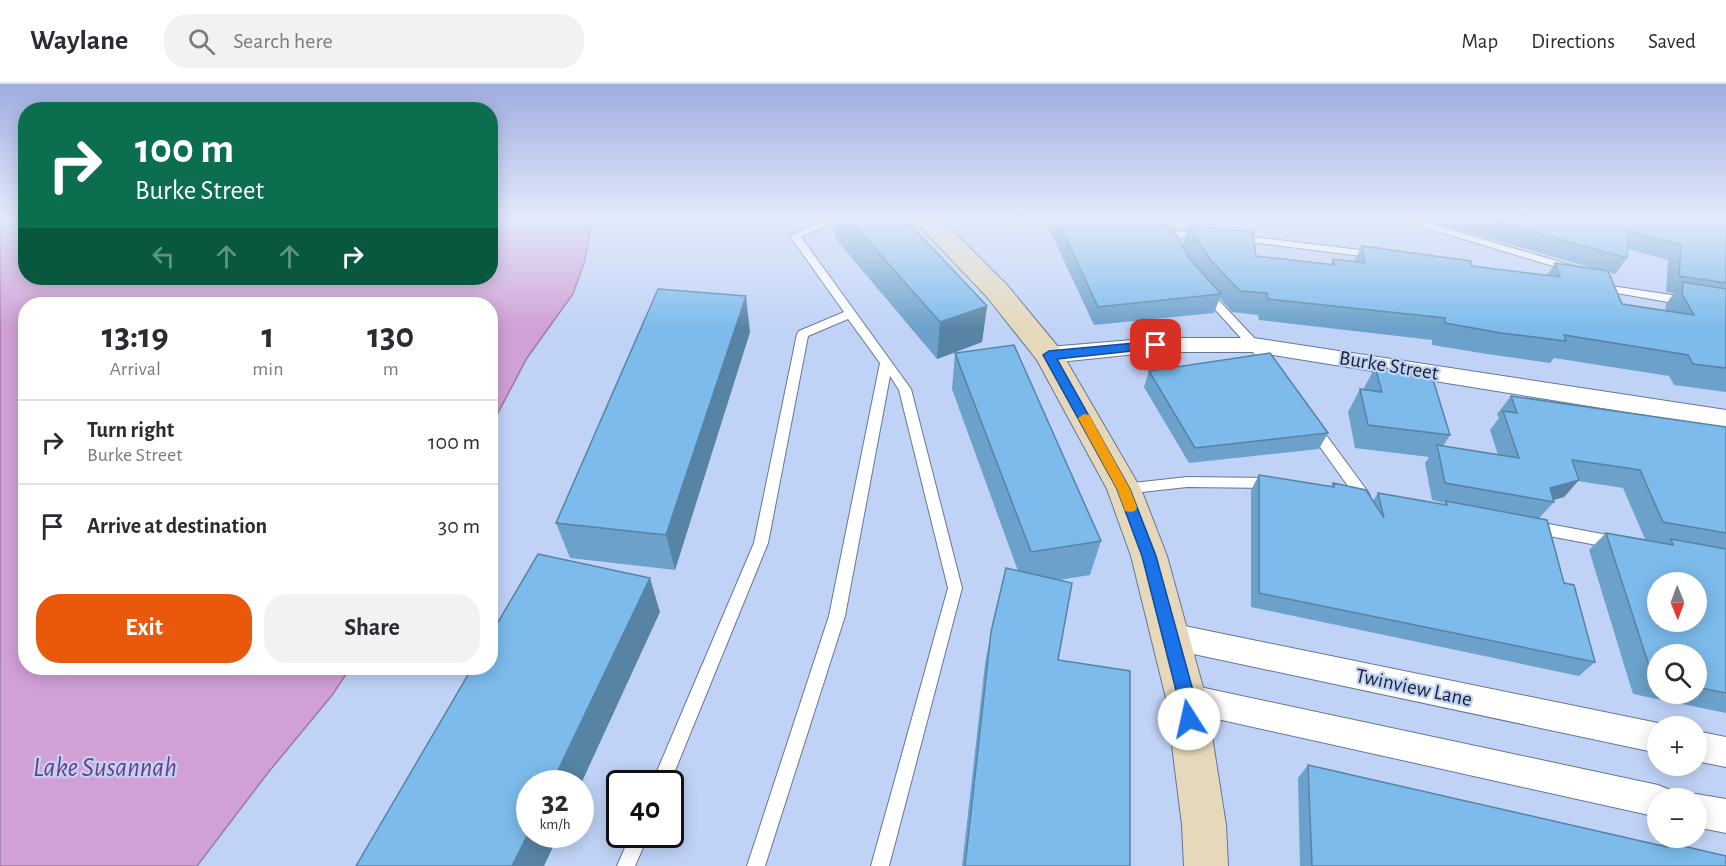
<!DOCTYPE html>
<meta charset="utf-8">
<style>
body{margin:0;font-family:"Alegreya Sans",sans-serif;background:#f2f2f3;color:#2b2b33;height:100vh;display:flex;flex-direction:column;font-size:22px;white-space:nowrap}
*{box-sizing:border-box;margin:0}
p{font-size:20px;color:#7c7c81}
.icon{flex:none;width:33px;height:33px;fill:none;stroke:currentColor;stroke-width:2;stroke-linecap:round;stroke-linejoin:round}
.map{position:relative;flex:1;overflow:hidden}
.details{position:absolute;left:18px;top:213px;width:480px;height:378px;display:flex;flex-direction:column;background:#fff;border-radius:24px;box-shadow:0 3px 15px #0003}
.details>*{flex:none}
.banner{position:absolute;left:18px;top:18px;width:480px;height:183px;border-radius:24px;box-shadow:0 3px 15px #0003;background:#0b6e4f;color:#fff;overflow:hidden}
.needle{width:39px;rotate:179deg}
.controls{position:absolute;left:1647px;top:488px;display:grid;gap:12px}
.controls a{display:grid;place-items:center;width:60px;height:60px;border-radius:50%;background:#fff;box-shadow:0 3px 15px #0003;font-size:30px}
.speed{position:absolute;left:516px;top:686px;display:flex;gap:12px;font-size:30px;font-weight:700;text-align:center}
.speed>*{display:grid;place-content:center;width:78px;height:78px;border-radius:50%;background:#fff;box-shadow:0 3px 15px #0003;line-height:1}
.speed small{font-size:15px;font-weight:400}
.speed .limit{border:3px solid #111;border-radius:9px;background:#fff;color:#111}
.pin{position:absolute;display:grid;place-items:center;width:51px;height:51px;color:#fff;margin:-26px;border-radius:12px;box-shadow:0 3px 9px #0006}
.me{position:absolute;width:66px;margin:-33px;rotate:350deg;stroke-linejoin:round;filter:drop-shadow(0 0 4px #0008)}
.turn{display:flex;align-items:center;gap:21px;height:126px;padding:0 18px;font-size:27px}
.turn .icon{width:78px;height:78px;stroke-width:2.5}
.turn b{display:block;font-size:42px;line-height:51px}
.lanes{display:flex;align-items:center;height:57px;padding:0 18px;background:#0003;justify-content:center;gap:30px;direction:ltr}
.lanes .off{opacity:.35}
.eta{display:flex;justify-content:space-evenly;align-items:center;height:102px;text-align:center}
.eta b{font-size:36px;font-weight:700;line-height:42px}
.button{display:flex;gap:12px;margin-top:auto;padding:12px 18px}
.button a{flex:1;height:69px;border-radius:24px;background:#ea580c;color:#fff;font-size:24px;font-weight:700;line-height:69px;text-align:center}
.button a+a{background:#f2f2f3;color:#2b2b33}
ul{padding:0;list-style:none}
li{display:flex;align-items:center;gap:18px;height:84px;padding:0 18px;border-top:2px solid #e1e1e2}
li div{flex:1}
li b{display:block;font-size:22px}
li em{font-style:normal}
header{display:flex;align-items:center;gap:36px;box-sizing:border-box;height:84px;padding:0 30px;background:#fff;border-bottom:2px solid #e1e1e2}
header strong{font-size:28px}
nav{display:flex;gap:33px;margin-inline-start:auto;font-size:21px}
.search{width:420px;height:54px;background:#f2f2f3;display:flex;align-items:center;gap:15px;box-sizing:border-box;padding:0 21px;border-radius:24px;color:#7c7c81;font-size:22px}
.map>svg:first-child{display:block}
</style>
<header>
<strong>Waylane</strong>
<div class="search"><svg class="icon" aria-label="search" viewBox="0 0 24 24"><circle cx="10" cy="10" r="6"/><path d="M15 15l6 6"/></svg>Search here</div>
<nav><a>Map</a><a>Directions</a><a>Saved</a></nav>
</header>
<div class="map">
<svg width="1726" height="782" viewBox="0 0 1726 782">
<rect width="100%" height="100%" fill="#c0d3f7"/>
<path fill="#d1a0d7" stroke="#9a7aa5" stroke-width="1.5" d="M0,135H25L26,194H490L491,135H593L584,179L573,210L527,274L491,342L490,220H26V584H350L333,610L267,690L197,782H0Z"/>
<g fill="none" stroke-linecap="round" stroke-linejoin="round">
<defs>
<path id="lane" d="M827,135H842L801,153L911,305L962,504L889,782H871L948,504L899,306L890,292L845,532L765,782H747L829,532L880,279L848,235L808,252L768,459L670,699H652L754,459L797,250L799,247L844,228L790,152Z
M1397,135H1414L1574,182L1575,184L1574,186H1566Z
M1168,147L1201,149L1206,152L1201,155L1164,152L1163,150Z
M1238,151L1377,168L1382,171L1377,174L1234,156V152Z
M1598,200L1685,213L1691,217L1685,221L1594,205V201Z
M1206,205L1210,207L1258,258L1278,286L1276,289H1268L1250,264L1202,211L1200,209Z
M1313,338L1318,340L1368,408L1370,412L1368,416H1358L1308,346L1307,343Z
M1187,393L1272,394L1277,395L1279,399L1277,403L1272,404L1187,403L1124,410L1119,409L1117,405L1119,401L1124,400Z
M1533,437L1618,453L1623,455L1625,459L1623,463L1618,465L1533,449L1528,447L1526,443L1528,439Z
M631,750H649L635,782H617Z"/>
<path id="street" d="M1156,254H1254L1726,326V344L1254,268H1156L1049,279L1041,276L1038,271L1041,266L1049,263Z
M1170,539L1658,639L1665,642H1658V669L1170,565L1160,561L1155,552L1160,543Z
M1186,600L1658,701L1670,706L1673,714H1658V733L1186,628L1175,624L1171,614L1175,604Z
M1696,647L1726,653V683L1696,677Z
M1696,710L1726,715V749L1696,743V714H1685Z"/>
<path id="secondary" d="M913,135H941L1007,201L1059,264L1141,405L1167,472L1206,614L1226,741L1228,782H1184L1182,741L1166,614L1131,472L1107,405L1037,276L987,213Z"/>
</defs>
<use href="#lane" stroke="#657696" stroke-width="2"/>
<use href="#street" stroke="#657696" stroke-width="2"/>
<use href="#secondary" stroke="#657696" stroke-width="2"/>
<use href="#lane" fill="#fff" fill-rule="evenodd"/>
<use href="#street" fill="#fff" fill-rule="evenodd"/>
<use href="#secondary" fill="#e6d9bb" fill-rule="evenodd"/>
</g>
<path fill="#6ba1ca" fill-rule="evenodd" d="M834,135H905L987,222L982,258L937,275L835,154Z
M1050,135H1166L1165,142L1182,161L1188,141L1256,172L1331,180L1333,175L1354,177L1362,162L1472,182L1547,191L1555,179L1596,185L1420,135L1726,136V308L1674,301L1669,292L1554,274L1550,279L1487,270L1432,261V256L1259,236L1258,231L1232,228L1220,214L1214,229L1094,241L1048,143ZM1628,165L1668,176L1666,208L1674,209L1666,220L1665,227L1622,220L1609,188L1615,190L1627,174Z
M750,248L675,486L570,474L556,439Z
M955,269L1101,457L1090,491L1059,496L1058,576L1130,782H962L985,580L991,548L1018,487L952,305Z
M1375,283L1450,351L1443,362L1498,371L1490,346L1499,334L1497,330L1511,312L1726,343V629L1633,610L1589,466L1606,449L1645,455L1623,404L1578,397L1564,413L1553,416L1554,418L1539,434L1564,499L1595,578L1579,592L1251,523V406L1259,391L1331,403L1333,399L1373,417L1378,409L1444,421L1445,419L1432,416L1425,379L1429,373L1355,364L1348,328L1360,305L1363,306ZM1658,570H1696V609H1658Z
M1149,287L1328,349L1319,365L1189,379L1144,303Z
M1308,681L1660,761L1666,758L1726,782H1300L1298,694Z"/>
<path fill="#5783a4" d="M746,212L750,248L675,486L666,451Z
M987,222L982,258L937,275L940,238Z
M1579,396L1564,413L1550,417V404Z
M650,494L660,528L580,702V699H552Z
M530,746V750H559L544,782H512Z"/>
<path fill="#7cbbeb" stroke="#5783a4" stroke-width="1.5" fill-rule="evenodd" d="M849,135H905L987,222L940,238Z
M1057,135H1166L1165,142L1172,143L1189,174L1221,210L1098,223Z
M1486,135L1726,136V199L1679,192L1681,161L1629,147L1627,174Z
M1188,141L1253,148L1256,172L1334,181L1333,175L1365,179L1362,162L1471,177L1472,182L1560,193L1555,179L1608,187L1622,220L1694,231L1682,210L1683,198L1726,205V284L1693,280L1688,271L1564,251L1566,257L1501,249L1445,239V234L1268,215L1267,209L1240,207L1210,175Z
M658,205L746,212L666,451L556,439Z
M1014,261L1101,457L1031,468L955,269Z
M1270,269L1328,349L1195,364L1149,287Z
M1375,283L1431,289L1450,351L1368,341L1360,305L1382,308Z
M1511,312L1726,343V449L1663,438L1640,386L1572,376L1579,396L1550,404L1554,418L1445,399L1437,361L1519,374L1503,327L1517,329Z
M1259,391L1334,403L1333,399L1366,406L1384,434L1378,409L1447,421L1446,417L1547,436L1564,499L1574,501L1595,578L1259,509Z
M1606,449L1673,461L1671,455L1726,465V609L1696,603V570H1658V595L1653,594ZM1658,498H1696V537H1658Z
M538,470L650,494L552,699H530V746L512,782H356L472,584H490V552Z
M1006,484L1072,499L1058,576L1130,587V782H965L991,548Z
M1308,681L1667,763L1666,758L1726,772V782H1312Z"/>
<linearGradient id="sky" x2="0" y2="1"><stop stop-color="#9face1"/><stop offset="0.55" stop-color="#e3ebfb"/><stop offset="1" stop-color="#e3ebfb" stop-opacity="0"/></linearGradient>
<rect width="1726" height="245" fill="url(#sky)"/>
<path fill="#1a73e8" stroke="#114b97" stroke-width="1.5" d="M1156,257L1162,261L1160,264L1057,275L1130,405L1156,472L1195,614L1198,635L1195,640L1189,643L1183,640L1178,614L1142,472L1117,405L1043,271L1049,267Z"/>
<path fill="#f59e0b" d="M1084,330L1089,331L1130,405L1137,423L1135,427L1130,428L1125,427L1117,405L1078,334Z"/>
<g text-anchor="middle" stroke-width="4.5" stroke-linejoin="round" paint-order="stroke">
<g font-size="21" fill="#1b222f" stroke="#c0d3f7">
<text transform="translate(1389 281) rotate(9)" y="7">Burke Street</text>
<text transform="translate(1414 603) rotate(12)" y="7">Twinview Lane</text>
</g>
<g font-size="27" font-style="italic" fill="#753a7d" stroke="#c0d3f7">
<text x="105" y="692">Lake Susannah</text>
</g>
</g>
</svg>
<div class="controls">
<a><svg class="needle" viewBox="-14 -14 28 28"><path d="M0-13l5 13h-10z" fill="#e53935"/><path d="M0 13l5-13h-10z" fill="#7c7c81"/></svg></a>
<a><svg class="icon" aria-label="search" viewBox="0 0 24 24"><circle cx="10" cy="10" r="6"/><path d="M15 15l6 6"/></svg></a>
<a>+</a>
<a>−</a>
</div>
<div class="speed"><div>32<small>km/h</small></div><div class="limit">40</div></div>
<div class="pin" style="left:1156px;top:261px;background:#d93025"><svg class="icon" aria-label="arrive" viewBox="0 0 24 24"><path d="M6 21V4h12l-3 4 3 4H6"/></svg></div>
<svg class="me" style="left:1189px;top:635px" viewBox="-20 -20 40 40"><circle r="19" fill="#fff"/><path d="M0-13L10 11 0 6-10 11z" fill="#1a73e8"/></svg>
<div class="banner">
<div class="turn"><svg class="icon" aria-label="right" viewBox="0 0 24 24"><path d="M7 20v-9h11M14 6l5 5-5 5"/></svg><div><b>100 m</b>Burke Street</div></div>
<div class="lanes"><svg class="icon off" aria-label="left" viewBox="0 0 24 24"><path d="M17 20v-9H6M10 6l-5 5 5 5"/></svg><svg class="icon off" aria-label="ahead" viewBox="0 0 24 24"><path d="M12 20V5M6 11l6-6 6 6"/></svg><svg class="icon off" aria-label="ahead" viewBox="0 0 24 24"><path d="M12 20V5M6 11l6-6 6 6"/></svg><svg class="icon" aria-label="right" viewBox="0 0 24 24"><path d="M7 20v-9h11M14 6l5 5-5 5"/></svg></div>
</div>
<section class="details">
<div class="eta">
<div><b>13:19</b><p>Arrival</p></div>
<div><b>1</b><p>min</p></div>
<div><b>130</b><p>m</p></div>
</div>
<ul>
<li><svg class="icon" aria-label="right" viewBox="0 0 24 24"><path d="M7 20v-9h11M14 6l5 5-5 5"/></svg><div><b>Turn right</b><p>Burke Street</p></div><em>100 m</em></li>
<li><svg class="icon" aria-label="arrive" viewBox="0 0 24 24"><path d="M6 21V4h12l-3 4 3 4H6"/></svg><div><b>Arrive at destination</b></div><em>30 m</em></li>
</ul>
<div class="button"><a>Exit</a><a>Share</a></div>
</section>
</div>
